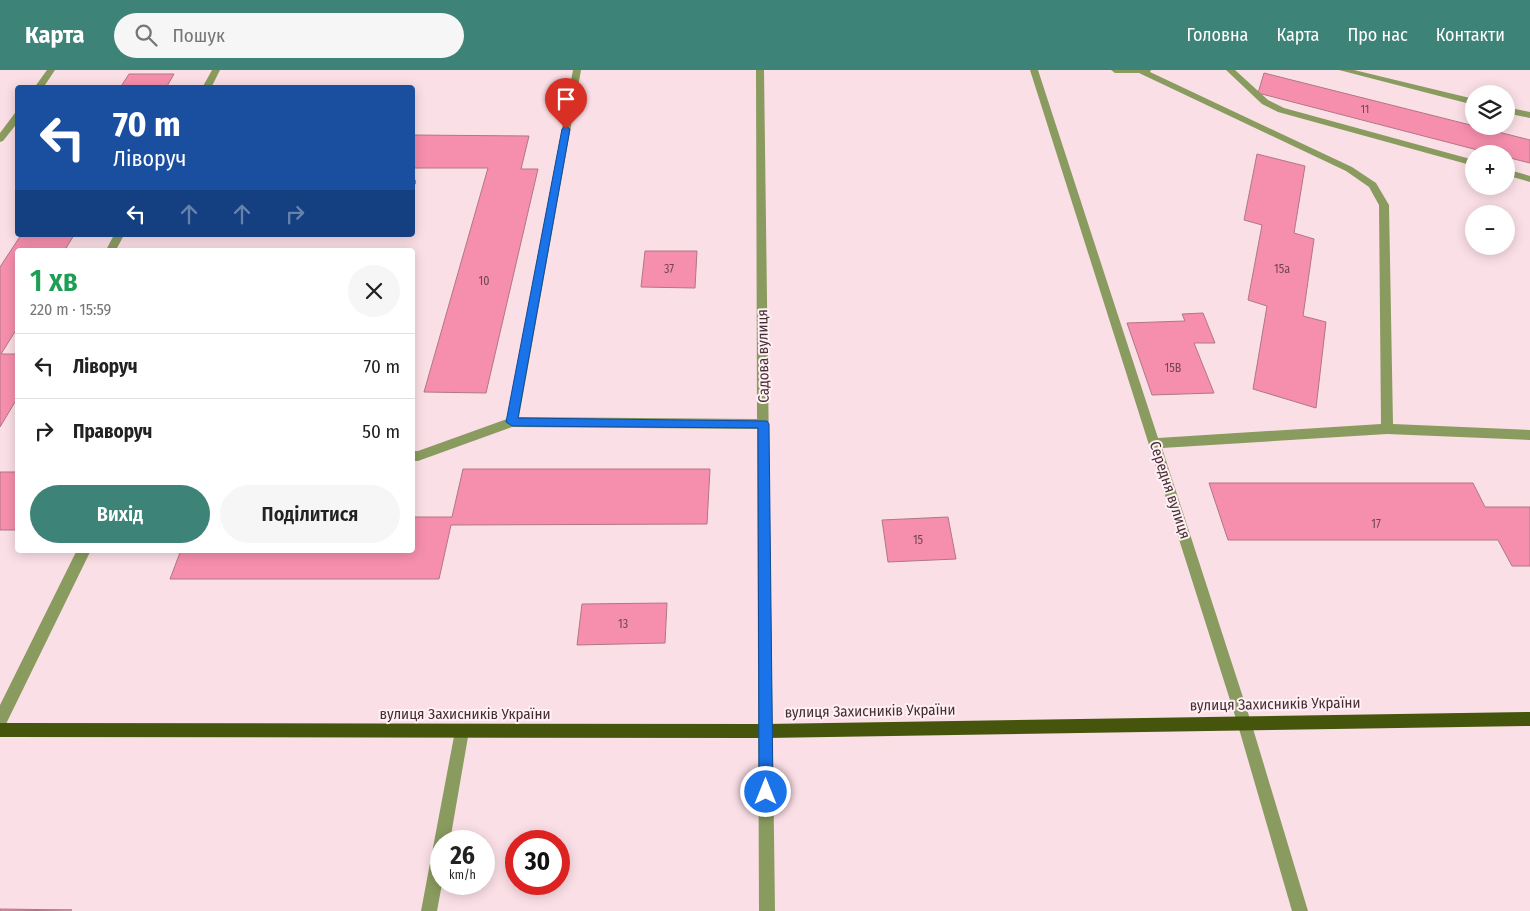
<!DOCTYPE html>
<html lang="uk">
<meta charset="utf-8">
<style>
body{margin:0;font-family:"Fira Sans Condensed",sans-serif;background:#f6f6f6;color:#222;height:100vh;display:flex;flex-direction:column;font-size:19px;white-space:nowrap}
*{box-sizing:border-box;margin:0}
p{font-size:16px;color:#767676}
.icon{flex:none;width:28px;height:28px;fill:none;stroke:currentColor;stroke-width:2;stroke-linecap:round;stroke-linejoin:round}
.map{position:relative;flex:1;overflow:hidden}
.details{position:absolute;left:15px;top:178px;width:400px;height:305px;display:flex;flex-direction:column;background:#fff;border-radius:5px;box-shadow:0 2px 12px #0003}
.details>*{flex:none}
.hud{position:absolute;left:15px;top:15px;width:400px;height:152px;border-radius:5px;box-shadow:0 2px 12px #0003;background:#1a4fa0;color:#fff;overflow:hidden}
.tools{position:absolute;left:1465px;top:15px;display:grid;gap:10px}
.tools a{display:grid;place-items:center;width:50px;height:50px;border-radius:50%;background:#fff;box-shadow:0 2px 12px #0003;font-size:25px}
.speed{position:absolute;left:430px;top:760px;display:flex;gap:10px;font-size:25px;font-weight:700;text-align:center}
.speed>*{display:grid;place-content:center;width:65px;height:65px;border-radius:50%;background:#fff;box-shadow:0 2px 12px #0003;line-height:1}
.speed small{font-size:12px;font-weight:400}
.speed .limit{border:8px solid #d22;background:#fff;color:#111}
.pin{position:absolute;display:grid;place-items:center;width:42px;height:42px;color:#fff;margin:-51px -21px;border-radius:50% 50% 50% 0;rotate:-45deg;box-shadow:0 0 5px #0007}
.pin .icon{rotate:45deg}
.me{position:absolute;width:55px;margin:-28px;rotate:0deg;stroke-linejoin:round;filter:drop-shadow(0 0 4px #0008)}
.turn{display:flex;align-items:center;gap:18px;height:105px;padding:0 15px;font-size:22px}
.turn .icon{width:65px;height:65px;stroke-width:2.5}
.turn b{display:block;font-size:35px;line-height:42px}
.lanes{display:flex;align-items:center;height:48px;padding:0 15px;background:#0003;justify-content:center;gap:25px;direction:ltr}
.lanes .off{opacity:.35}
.round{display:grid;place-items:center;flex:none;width:52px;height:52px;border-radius:26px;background:#f6f6f6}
.head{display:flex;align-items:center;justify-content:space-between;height:85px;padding:0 15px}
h1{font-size:30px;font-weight:600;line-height:38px;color:#1e9e55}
.action{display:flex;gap:10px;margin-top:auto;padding:10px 15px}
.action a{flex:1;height:58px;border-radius:30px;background:#3e8378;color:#fff;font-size:20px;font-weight:600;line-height:58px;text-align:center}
.action a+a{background:#f6f6f6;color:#222}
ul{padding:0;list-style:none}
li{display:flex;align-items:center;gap:15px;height:65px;padding:0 15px;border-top:1px solid #e0e0e0}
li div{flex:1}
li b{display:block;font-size:19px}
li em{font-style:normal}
header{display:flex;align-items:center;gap:30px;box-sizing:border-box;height:70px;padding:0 25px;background:#3e8378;color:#fff}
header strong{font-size:24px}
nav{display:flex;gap:28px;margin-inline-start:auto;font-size:18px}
.search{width:350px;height:45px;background:#f6f6f6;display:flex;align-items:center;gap:12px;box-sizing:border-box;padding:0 18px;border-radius:28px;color:#767676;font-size:19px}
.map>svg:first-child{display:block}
</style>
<header>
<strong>Карта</strong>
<div class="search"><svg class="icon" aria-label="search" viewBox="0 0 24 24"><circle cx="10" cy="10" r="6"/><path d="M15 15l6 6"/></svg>Пошук</div>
<nav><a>Головна</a><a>Карта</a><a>Про нас</a><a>Контакти</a></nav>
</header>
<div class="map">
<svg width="1530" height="841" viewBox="0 0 1530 841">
<rect width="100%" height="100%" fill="#fbdfe6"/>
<path fill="#f68fad" stroke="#b17686" d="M1264,3L1530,70V93L1506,87V84H1493L1258,23Z
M129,4H174L166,18H120Z
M412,65L529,66L521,99H538L486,323L424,322L488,98H412Z
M1257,84L1305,96L1294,163L1314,169L1303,246L1326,252L1316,338L1253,319L1267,236L1248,230L1262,155L1244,150Z
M21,165H74L65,180H18V257L1,284H18V327L0,357V197Z
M645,181H697L695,218L641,217Z
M1203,243L1215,273H1194L1214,323L1152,325L1127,253L1185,251L1182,244Z
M463,399H710L707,454L451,455L439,509H170L181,480H412V447H452Z
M0,402H18V460H0Z
M1209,413H1473L1485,437H1530V496H1512L1498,470H1228Z
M948,447L956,489L888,492L882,450Z
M667,533L665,573L577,575L582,534Z
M0,839L72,840L0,841Z"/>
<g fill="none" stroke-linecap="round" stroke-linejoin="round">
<path fill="#8a9b5f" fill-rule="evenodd" d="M47,0H55L43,18H34Z
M212,0H220L211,18H202Z
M573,0H581L519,347L757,349L756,0H764L775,841H759L757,359L512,357L418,391H412V381H418L507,349Z
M1030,0H1038L1158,368L1381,354L1379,135L1369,117L1346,101L1139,3H1115L1111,0H1151L1150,2L1352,97L1376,113L1389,135L1393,354L1530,360V370L1387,364L1162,378L1251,652L1308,841H1292L1237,652Z
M1226,0H1235L1268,30L1284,38L1474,90V96L1278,42L1262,34Z
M1339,0H1354L1474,29V35Z
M1506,37L1530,42V48L1506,43Z
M18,42V52L3,71L0,72V63L15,43Z
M1506,99L1530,106V112L1506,105Z
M412,109L416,110V114L412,115Z
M114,165H124L116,180H106Z
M77,480H91L5,656L0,658V635Z
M462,654L467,656L469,661L450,771H441L442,814L437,841H421L455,661L457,656Z"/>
<path fill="#45550b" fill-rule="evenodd" d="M1530,642V656L766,668L0,667V653L766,654Z"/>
</g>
<path fill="#1a73e8" stroke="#114b97" d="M566,56L570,59L518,348L767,351L769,354L773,722L771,727L766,729L761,727L759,722L758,358L512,356L506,352L562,59Z"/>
<g text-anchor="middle" stroke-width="4" stroke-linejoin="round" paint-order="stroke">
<g font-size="11" fill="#724652">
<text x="1365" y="43">11</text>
</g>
<g font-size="12" fill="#724652">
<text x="669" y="203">37</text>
<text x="1282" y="203">15а</text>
<text x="484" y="215">10</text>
<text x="1173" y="302">15В</text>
<text x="1376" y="458">17</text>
<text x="918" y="474">15</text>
<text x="623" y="558">13</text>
</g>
<g font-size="15" fill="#462d34" stroke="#fef0f4">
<text transform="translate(763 286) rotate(-91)" y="5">Садова вулиця</text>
<text transform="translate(1170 420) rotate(72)" y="5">Середня вулиця</text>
<text transform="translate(1275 634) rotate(-1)" y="5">вулиця Захисників України</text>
<text transform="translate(870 641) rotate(-1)" y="5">вулиця Захисників України</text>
<text x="465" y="649">вулиця Захисників України</text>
</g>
</g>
</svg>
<div class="tools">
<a><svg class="icon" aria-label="layers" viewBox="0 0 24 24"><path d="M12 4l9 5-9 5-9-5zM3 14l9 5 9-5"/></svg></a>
<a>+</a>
<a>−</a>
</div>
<div class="speed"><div>26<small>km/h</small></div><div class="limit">30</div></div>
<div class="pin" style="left:566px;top:59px;background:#d93025"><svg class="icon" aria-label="arrive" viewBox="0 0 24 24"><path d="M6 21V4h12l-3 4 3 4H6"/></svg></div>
<svg class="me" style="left:766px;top:722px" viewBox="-20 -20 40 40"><circle r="17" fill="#1a73e8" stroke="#fff" stroke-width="3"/><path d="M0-11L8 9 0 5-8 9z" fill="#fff"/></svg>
<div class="hud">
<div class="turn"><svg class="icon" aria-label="left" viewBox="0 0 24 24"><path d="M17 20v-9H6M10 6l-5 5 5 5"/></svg><div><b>70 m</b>Ліворуч</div></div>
<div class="lanes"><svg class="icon" aria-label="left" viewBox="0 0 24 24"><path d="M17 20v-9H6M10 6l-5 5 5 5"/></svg><svg class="icon off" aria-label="ahead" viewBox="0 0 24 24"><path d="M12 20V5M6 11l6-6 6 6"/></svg><svg class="icon off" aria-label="ahead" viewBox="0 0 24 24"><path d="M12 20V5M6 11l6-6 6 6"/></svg><svg class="icon off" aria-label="right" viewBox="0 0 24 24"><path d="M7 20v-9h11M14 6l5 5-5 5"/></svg></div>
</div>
<section class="details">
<div class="head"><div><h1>1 хв</h1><p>220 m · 15:59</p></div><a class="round"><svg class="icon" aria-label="close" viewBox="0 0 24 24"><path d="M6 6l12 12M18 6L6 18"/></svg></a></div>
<ul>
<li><svg class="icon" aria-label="left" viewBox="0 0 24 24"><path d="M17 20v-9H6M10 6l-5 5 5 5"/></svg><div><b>Ліворуч</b></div><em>70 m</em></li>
<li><svg class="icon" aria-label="right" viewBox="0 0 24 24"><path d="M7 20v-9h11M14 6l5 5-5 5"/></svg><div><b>Праворуч</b></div><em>50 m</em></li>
</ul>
<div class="action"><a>Вихід</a><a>Поділитися</a></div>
</section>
</div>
